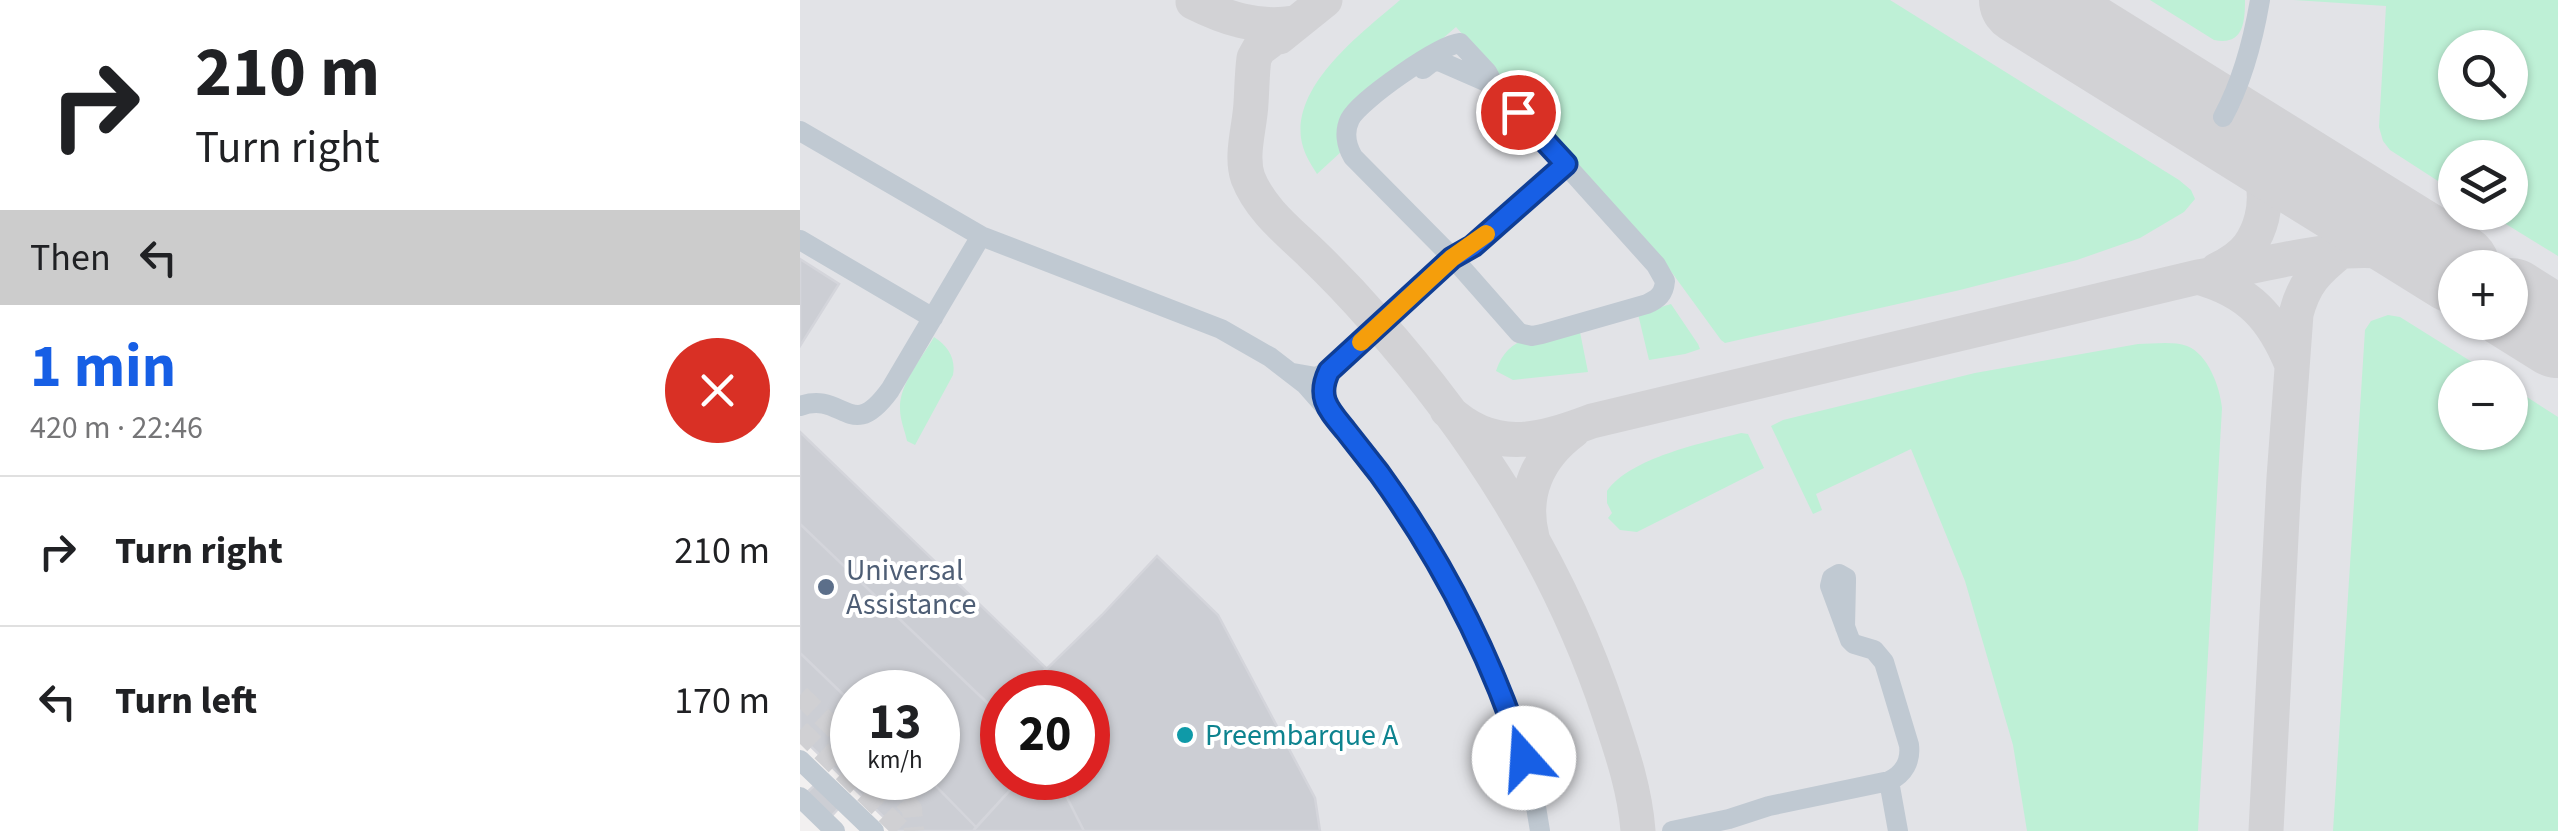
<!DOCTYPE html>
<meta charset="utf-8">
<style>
body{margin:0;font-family:"Source Sans 3",sans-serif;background:#f6f6f6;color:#202124;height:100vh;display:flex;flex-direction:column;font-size:38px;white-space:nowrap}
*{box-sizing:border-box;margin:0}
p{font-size:32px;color:#757577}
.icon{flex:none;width:55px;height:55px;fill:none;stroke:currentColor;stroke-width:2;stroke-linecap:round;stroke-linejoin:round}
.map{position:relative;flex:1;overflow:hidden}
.side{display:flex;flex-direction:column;background:#fff;width:800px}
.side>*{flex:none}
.top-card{background:#fff;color:#202124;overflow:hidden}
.fabs{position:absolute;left:1638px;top:30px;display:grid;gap:20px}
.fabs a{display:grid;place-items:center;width:90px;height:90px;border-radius:50%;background:#fff;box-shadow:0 2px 8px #0004;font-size:50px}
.speed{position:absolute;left:30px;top:670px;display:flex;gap:20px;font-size:50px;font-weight:700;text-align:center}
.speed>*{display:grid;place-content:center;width:130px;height:130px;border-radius:50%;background:#fff;box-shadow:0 2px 8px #0004;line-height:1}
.speed small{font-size:25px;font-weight:400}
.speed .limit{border:15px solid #d22;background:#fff;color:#111}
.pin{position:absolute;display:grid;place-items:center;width:85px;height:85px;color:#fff;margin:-42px;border:5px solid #fff;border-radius:50%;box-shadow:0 2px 10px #0007}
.me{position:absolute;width:110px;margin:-55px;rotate:341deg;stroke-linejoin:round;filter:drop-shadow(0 0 8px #0008)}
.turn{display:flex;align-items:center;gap:35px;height:210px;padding:0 30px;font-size:45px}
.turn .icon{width:130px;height:130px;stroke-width:2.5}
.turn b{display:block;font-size:70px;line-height:85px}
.then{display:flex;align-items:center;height:95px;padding:0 30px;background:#0003;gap:20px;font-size:38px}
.round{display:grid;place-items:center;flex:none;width:105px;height:105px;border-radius:52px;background:#f6f6f6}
.summary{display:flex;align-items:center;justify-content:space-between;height:170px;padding:0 30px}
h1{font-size:60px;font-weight:700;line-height:75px;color:#175fe5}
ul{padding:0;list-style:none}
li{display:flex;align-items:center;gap:30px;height:150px;padding:0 30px;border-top:2px solid #e0e0e0}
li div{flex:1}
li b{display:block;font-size:38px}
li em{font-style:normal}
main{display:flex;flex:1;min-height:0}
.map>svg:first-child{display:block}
</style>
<main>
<section class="side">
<div class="top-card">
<div class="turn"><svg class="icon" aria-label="right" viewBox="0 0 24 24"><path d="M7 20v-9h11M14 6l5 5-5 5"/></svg><div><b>210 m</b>Turn right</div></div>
<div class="then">Then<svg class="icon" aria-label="left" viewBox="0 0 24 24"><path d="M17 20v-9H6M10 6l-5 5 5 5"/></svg></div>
</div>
<div class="summary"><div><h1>1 min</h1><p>420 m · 22:46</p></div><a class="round" style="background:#d93025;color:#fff"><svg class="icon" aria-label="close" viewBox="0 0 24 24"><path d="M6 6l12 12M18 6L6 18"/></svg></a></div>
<ul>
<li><svg class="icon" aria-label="right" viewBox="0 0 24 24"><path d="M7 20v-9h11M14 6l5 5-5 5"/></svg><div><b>Turn right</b></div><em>210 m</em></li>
<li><svg class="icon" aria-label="left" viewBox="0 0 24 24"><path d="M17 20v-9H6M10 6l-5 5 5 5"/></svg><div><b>Turn left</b></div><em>170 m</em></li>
</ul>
</section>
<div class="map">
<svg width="1758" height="831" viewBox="0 0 1758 831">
<rect width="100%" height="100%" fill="#f2f0f0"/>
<path fill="#e2e3e7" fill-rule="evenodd" d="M0,0H1758V831H98L0,736ZM1655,48H1710V102H1655ZM1655,158H1710V212H1655ZM1655,268H1710V322H1655ZM1655,378H1710V432H1655ZM52,692H138V778H52ZM202,692H288V778H202Z"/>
<path fill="#bef0d6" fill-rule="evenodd" d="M600,0H1090L1379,180L1391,190L1395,199L1384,212L1340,238L1277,260L1160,290L925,343L921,340L862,259L656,27L627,52L574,86L542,151L517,174C510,163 503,152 501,138C494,83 563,32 600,0Z
M1350,0H1445C1445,23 1443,46 1414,40Z
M1494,0H1758V256L1688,213L1710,212V158H1655V192L1590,150L1583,141L1579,127L1586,6ZM1655,48H1710V102H1655Z
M871,304L898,344L900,349L885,354L849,360L838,314Z
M1588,315L1600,317L1696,377L1655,378V432H1710V386L1758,417V831H1533L1565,330L1571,321Z
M780,332L788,372L713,380L696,371C709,331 743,337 780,332Z
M134,337C148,346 156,358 153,375L115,445L107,441C105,431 100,420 100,409C99,384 122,358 134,337Z
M1338,344C1353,344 1373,341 1387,346C1408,354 1420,387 1422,408L1398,831H1227L1213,745L1165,581L1111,449L1016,494L1022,510L1013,514L971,426L983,420L1175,373Z
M941,433L948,434L964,468L837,532L820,530L808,518L812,513L807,503V491C830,458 902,443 941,433Z"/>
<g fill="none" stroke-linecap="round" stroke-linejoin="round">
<path stroke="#d2d2d5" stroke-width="35" d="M393,2C425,18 457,29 494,23
M494,23L459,49L454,58C452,73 452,88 451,103C450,127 440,155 448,178C460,209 488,231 511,253C533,274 554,296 574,319C676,433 761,568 809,713C822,752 835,790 838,831
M479,37L525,0
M1417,270C1429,264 1441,257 1449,246C1473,213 1470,157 1431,139
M1398,277C1449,291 1473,318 1492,365
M647,410C693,454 739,441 792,421L1398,277C1467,265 1541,240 1610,255C1625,258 1640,265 1655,270
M732,537C721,494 738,457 773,431
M1466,831L1484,478L1496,314C1504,283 1516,271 1541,251"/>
<path stroke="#d2d2d5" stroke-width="90" d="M1224,0L1655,268
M1710,303L1758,333"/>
</g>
<path fill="#ccced4" stroke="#d4d5db" stroke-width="2.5" d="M0,259L39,284L0,346Z
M0,432L246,668L223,692H202V713L200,715L0,524Z
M0,524L202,717V778H221L176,827L128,778H138V692H52V703L0,653Z
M357,556L418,615L515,798L520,831H284L257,778H288V692H223L302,615Z
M0,653L52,703V778H128L176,827L173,831H98L0,736Z
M221,778H257L284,831H173Z
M17,783L39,808L27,821L3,796Z"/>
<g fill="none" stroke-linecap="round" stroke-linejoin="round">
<path stroke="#d0d0d3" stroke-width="20" stroke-dasharray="20 10" stroke-linecap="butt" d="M0,695L52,746
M0,730L103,831
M84,778L112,809L114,831"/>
<path stroke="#c0c9d2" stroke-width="20" d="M660,43L687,72L694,85L856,265L865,281C864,294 858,299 847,304L742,334L732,336L719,333L653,258L553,157C546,145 544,131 550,119C560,100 639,45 660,43Z
M623,69L632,62L639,61L694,85
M1423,117C1443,80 1453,41 1460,0
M0,131L181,236L421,329L470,357L505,384L548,433L606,512L662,608L691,668L713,723L734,795L740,831
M0,240L133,318
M493,373L516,377L529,371L653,258L673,246L766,165
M0,406C44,390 50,445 90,390L181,236
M1045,627L1046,582V578L1039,574L1032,578L1030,586L1050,640L1054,644L1074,650L1084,662L1109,745C1111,761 1104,774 1089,781L1098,831
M0,760L74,831
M0,797L35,831
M872,831L929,819L969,806L1089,781"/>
</g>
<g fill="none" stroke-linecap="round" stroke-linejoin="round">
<defs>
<path id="route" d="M718,112L766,164L673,246L652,258L529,371C516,398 529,410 546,431C557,445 568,459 579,473C642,560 691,656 724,758"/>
</defs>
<use href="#route" stroke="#0f3e95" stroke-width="25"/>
<use href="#route" stroke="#175fe5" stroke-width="18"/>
<path stroke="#f59e0b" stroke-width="18" d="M561,342L652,258L686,234"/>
</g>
<circle fill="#5c6f8a" stroke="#fff" stroke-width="4" cx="26" cy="587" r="10"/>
<circle fill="#0f9aa8" stroke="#fff" stroke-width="4" cx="385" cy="735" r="10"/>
<g text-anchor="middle" stroke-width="8" stroke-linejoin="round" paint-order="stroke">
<g font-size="30" fill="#4e5e75" stroke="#fff" text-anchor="start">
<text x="46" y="580">Universal<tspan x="46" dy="34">Assistance</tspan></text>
</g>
<g font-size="30" fill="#0d838f" stroke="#fff" text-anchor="start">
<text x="405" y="745">Preembarque A</text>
</g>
</g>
</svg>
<div class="fabs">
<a><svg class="icon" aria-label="search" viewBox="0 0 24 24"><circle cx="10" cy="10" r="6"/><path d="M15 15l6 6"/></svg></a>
<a><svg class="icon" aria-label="layers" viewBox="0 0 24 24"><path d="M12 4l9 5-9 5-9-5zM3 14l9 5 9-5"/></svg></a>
<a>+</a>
<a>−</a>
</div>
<div class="speed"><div>13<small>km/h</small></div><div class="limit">20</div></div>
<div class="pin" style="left:718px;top:112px;background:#d93025"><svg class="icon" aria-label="arrive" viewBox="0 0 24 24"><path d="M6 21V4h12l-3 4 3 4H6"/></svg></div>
<svg class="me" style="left:724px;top:758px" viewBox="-20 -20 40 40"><circle r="19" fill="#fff"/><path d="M0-13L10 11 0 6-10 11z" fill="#175fe5"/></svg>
</div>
</main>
